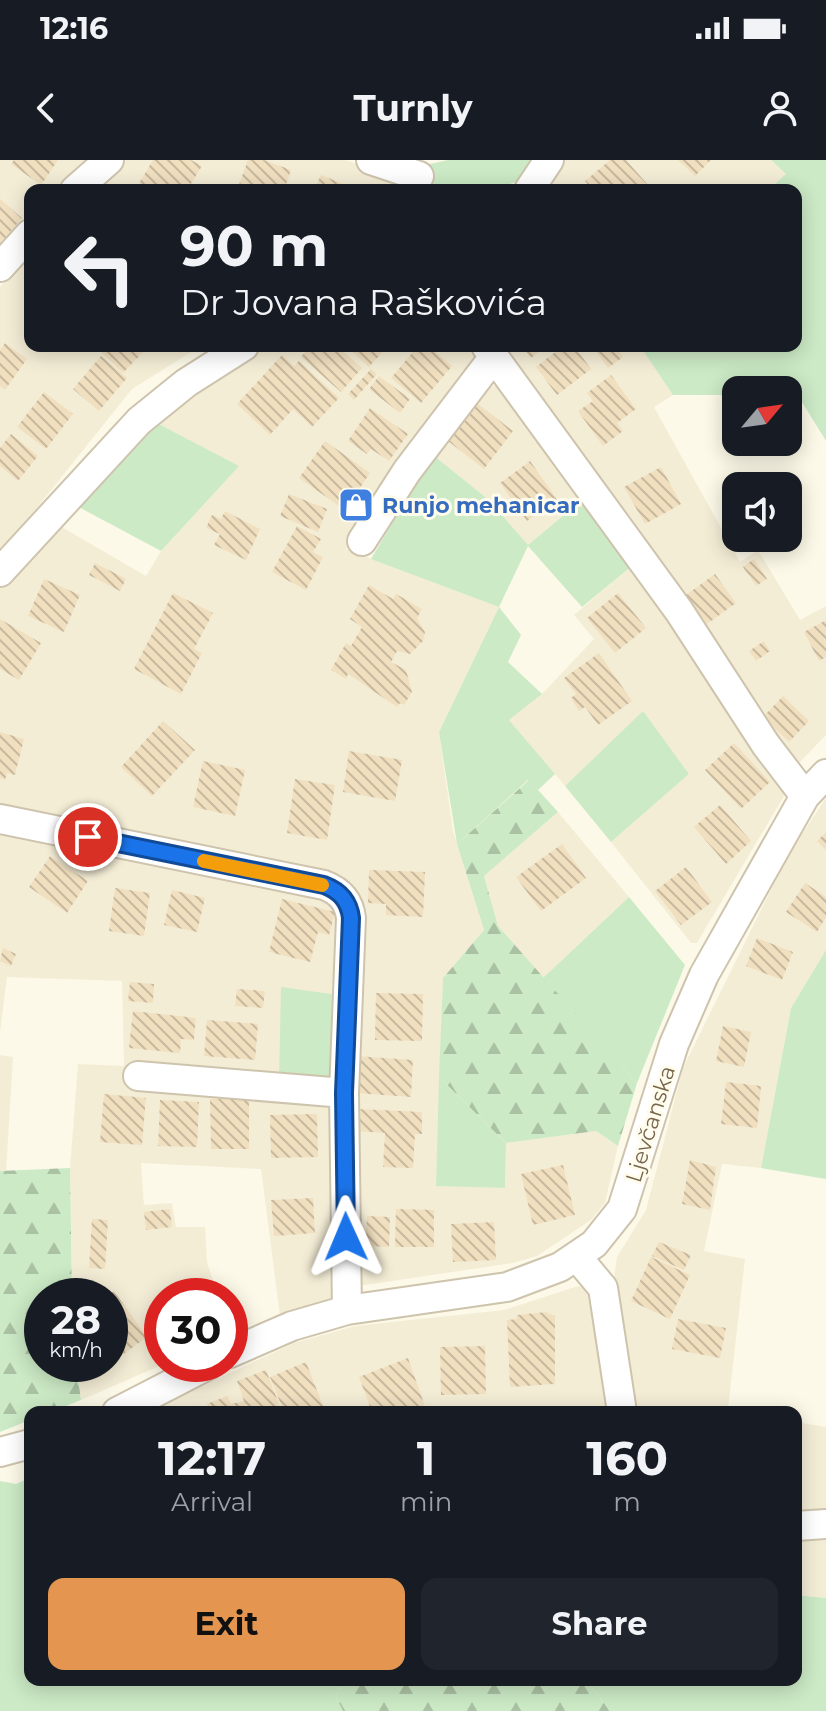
<!DOCTYPE html>
<meta charset="utf-8">
<style>
body{margin:0;font-family:Montserrat,sans-serif;background:#20242c;color:#f1f3f6;height:100vh;display:flex;flex-direction:column;font-size:30px;white-space:nowrap}
*{box-sizing:border-box;margin:0}
p{font-size:26px;color:#9ea1a6}
.icon{flex:none;width:44px;height:44px;fill:none;stroke:currentColor;stroke-width:2;stroke-linecap:round;stroke-linejoin:round}
.map{position:relative;flex:1;overflow:hidden}
.details{position:absolute;left:24px;top:1246px;width:778px;height:280px;display:flex;flex-direction:column;background:#171b24;border-radius:16px;box-shadow:0 4px 20px #0003}
.details>*{flex:none}
.guide{position:absolute;left:24px;top:24px;width:778px;height:168px;border-radius:16px;box-shadow:0 4px 20px #0003;background:#171b24;color:#f1f3f6;overflow:hidden}
.needle{width:52px;rotate:61deg}
.controls{position:absolute;left:722px;top:216px;display:grid;gap:16px}
.controls a{display:grid;place-items:center;width:80px;height:80px;border-radius:16px;background:#171b24;box-shadow:0 4px 20px #0003;font-size:40px}
.speed{position:absolute;left:24px;top:1118px;display:flex;gap:16px;font-size:40px;font-weight:700;text-align:center}
.speed>*{display:grid;place-content:center;width:104px;height:104px;border-radius:50%;background:#171b24;box-shadow:0 4px 20px #0003;line-height:1}
.speed small{font-size:20px;font-weight:400}
.speed .limit{border:12px solid #d22;background:#fff;color:#111}
.pin{position:absolute;display:grid;place-items:center;width:68px;height:68px;color:#fff;margin:-34px;border:4px solid #fff;border-radius:50%;box-shadow:0 2px 8px #0007}
.me{position:absolute;width:88px;margin:-44px;rotate:359deg;stroke-linejoin:round;filter:drop-shadow(0 0 6px #0008)}
.turn{display:flex;align-items:center;gap:28px;height:168px;padding:0 24px;font-size:36px}
.turn .icon{width:104px;height:104px;stroke-width:2.5}
.turn b{display:block;font-size:56px;line-height:68px}
.eta{display:flex;justify-content:space-evenly;align-items:center;height:136px;text-align:center}
.eta b{font-size:48px;font-weight:700;line-height:56px}
.cta{display:flex;gap:16px;margin-top:auto;padding:16px 24px}
.cta a{flex:1;height:92px;border-radius:16px;background:#e49650;color:#111;font-size:32px;font-weight:700;line-height:92px;text-align:center}
.cta a+a{background:#20242c;color:#f1f3f6}
.status{display:flex;justify-content:space-between;align-items:center;height:56px;padding:0 40px;background:#171b24;direction:ltr}
.status svg{height:22px;fill:currentColor}
header{display:flex;justify-content:space-between;align-items:center;height:104px;padding:0 24px;background:#171b24;font-size:36px;font-weight:700}
.map>svg:first-child{display:block}
</style>
<div class="status"><b>12:16</b><svg viewBox="0 0 49 12"><path d="M0 12V9h3v3zM5 12V6h3v6zM10 12V3h3v9zM15 12V0h3v12zM26 1h20v11H26zM47 4h2v5h-2z"/></svg></div>
<header><svg class="icon" aria-label="back" viewBox="0 0 24 24"><path d="M15 5l-7 7 7 7"/></svg>Turnly<svg class="icon" aria-label="person" viewBox="0 0 24 24"><circle cx="12" cy="8" r="4"/><path d="M4 21q1-7 8-7t8 7"/></svg></header>
<div class="map">
<svg width="826" height="1551" viewBox="0 0 826 1551">
<defs>
<pattern id="forest-firs" width="22" height="20" patternUnits="userSpaceOnUse" patternTransform="scale(2)"><rect width="22" height="20" fill="#cceac6"/><path d="M5 1l3.5 6h-7zM16 11l3.5 6h-7z" fill="#aac1a3"/></pattern>
<pattern id="building-back-hatch" width="6" height="6" patternUnits="userSpaceOnUse" patternTransform="scale(2)"><rect width="6" height="6" fill="#f1e0c0"/><path d="M-1 5l2 2M0 0l6 6M5-1l2 2" fill="none" stroke="#c8b99e"/></pattern>
</defs>
<rect width="100%" height="100%" fill="#fcf9e8"/>
<path fill="#f4edd6" d="M0,0H94L63,30H30V61L0,95Z
M119,0H345L394,17L398,27L86,30Z
M563,0H771L786,14L768,30H542Z
M30,87V186H201L132,229L0,394V127Z
M259,186H470L474,191L476,198L368,350L346,389L499,447L439,572L453,671L484,770L443,818L436,1025L505,1028L506,983L596,971L618,986L605,1043L591,1060L537,1096L513,1103L358,1126L360,749L0,649V429L60,366L146,416L161,391L238,306L153,261L186,233Z
M497,186H649L644,192L673,235L654,247L740,402L758,390L800,460L826,446V575L800,602H791Z
M485,224L496,226L583,339L528,385L489,340L433,295Z
M632,406L785,628L784,636L697,783H691L611,682L689,614L643,552L565,626L509,560L542,534L594,479L574,455Z
M826,638V790L791,848L761,1008L722,1004L704,1091L745,1099L728,1249L741,1252H631L613,1126L617,1097L646,1050L683,908L788,695Z
M558,652L629,737L543,818L498,766L484,716Z
M0,670L327,734L338,745V835L279,921L124,908L125,923L330,941L337,949L345,1145L280,1156L261,1009L141,1003L144,1045L172,1043L176,1067H205L207,1102L218,1136H162L164,1204L81,1240L76,1204H110V1136H72L70,1008L78,904L124,906L122,821L7,817L0,873Z
M0,895L13,897L6,1011H0Z
M588,1126L593,1130L616,1252H147L294,1183L355,1166L504,1150L575,1127Z
M796,1262L826,1267V1358L796,1359Z
M826,1370V1438L796,1435V1373Z"/>
<path fill="#cceac6" d="M448,0H535L519,21L491,30H421L430,4Z
M771,0H826V281L797,234L788,239V230H736V254L721,235H673L644,192L649,186H796V30H768L786,14Z
M153,261L239,306L161,391L75,345Z
M433,295L489,340L528,385L583,339L632,406L582,447L528,386L499,447L521,475L508,502L542,534L509,560L555,614L538,630L528,620L457,684L439,572L499,447L371,399Z
M643,551L689,614L611,682L565,626Z
M629,737L685,805L637,923L543,818Z
M826,790V1019L761,1008L791,848Z
M281,827L338,835L337,921H279Z
M439,917L506,983L505,1028L436,1026Z
M30,1318V1520H348L335,1535L343,1551H0V1321L16,1324Z
M796,1435L826,1438V1551H610L586,1520H796Z"/>
<path fill="url(#forest-firs)" d="M529,620L558,652L484,716L498,766L637,923L618,986L596,971L506,983L439,917L443,818L484,770L457,684Z
M70,1008L72,1136H42V1204H76L81,1240L51,1252H30V1260L0,1272V1011Z
M348,1520H586L610,1551H343L335,1535Z"/>
<path fill="url(#building-back-hatch)" d="M14,0H58L41,25L11,4Z
M153,0H191L202,6L187,30H146L138,25Z
M248,0H264L291,10L284,30H237Z
M610,0H626L648,25L643,30H593L585,21Z
M678,0H711L695,16Z
M321,15L358,30H314Z
M0,39L22,58L0,84Z
M5,183L27,199L5,230L0,226V190Z
M95,186H149L123,213Z
M310,186H337L362,208L341,232L301,197Z
M346,186H388L369,207Z
M418,186H428L452,206L421,243L391,218Z
M521,186H546L531,198Z
M563,186H574L591,209L557,235L536,207Z
M601,186H615L623,197L608,208L595,190Z
M282,195L294,206L299,201L339,238L312,267L293,249L270,275L237,244Z
M101,196L127,218L99,251L73,229Z
M371,209L377,214L354,240L348,234Z
M611,215L636,249L617,263L623,271L603,286L578,251L593,241L587,233Z
M379,216L410,239L400,253L369,229Z
M44,232L73,254L46,289L17,267Z
M477,243L513,271L484,309L448,281Z
M370,248L408,274L389,301L371,289L367,294L348,281Z
M11,274L38,296L18,321L0,306V288Z
M325,281L370,313L345,350L299,318Z
M530,301L557,339L527,361L500,323Z
M661,307L681,344L645,364L624,327Z
M289,334L327,349L318,372L280,356Z
M225,351L260,369L246,400L214,385L220,374L206,368L212,355L221,359Z
M297,366L321,379L313,392L323,397L306,430L272,412Z
M754,399L767,419L756,426L743,407Z
M95,403L126,419L120,431L89,415Z
M715,414L736,443L707,464L686,435Z
M44,419L80,435L64,472L28,456Z
M369,425L393,439L396,434L422,449L417,458L425,472L423,481L410,494L397,491L391,502L406,510L412,532L404,545L400,543L397,547L348,514L346,519L331,510L346,483L351,486L362,467L350,459Z
M173,433L213,453L194,489L202,493L181,534L134,509Z
M618,433L646,468L615,493L587,458Z
M0,459L41,483L19,520L0,509Z
M826,460V497L819,501L804,472Z
M764,481L770,491L756,501L749,491Z
M599,493L632,541L598,565L585,547L579,551L571,538L576,534L564,518Z
M783,536L809,561L789,582L763,557Z
M163,561L195,590L152,636L121,607Z
M0,572L24,579L15,615L7,613L5,620L0,618Z
M734,583L770,622L741,649L705,610Z
M349,591L402,600L395,641L343,632Z
M203,601L245,610L235,656L193,647Z
M295,619L335,625L327,680L287,673Z
M720,645L751,681L726,704L694,667Z
M826,672V690L817,681Z
M562,684L586,718L541,751L516,717Z
M50,696L88,721L67,753L29,727Z
M686,707L712,742L681,765L655,731Z
M369,710L425,712L423,757L386,755V744L368,743Z
M805,723L826,737V757L817,772L786,752Z
M115,728L150,733L144,776L109,771Z
M172,730L205,738L197,772L164,765Z
M282,739L335,752L329,775L318,772L310,802L269,792Z
M757,778L793,792L782,820L746,806Z
M3,788L16,794L11,806L0,801Z
M130,822L154,824L153,843L128,841Z
M237,829L265,831L263,848L235,846Z
M376,833L423,834L422,881L375,880Z
M133,851L196,858L194,880L181,879L180,893L129,888Z
M207,860L258,864L255,900L204,896Z
M723,866L751,872L744,907L716,901Z
M356,896L413,900L411,937L354,933Z
M726,922L761,926L757,968L721,964Z
M104,934L146,938L142,985L100,982Z
M210,939H249V989H211Z
M160,940L199,942L197,987L158,986Z
M357,949L422,952V974H415L413,1008L383,1007L385,973L356,971Z
M317,954L318,997L271,998L270,955Z
M690,1000L716,1007L710,1050L682,1044Z
M563,1005L575,1055L533,1065L521,1014Z
M313,1038L315,1073L274,1076L271,1040Z
M170,1049L172,1067L146,1070L144,1052Z
M396,1049L434,1050V1087H395Z
M367,1056L390,1057L389,1087L365,1086Z
M92,1059L108,1060L105,1109L89,1108Z
M494,1062L496,1100L453,1102L451,1064Z
M659,1082L691,1095L684,1110L652,1096Z
M651,1097L690,1115L670,1159L631,1141Z
M114,1131L147,1177L111,1203L110,1136H107Z
M546,1152L555,1156V1224L510,1227L507,1160L516,1159L517,1155Z
M678,1159L726,1168L720,1198L672,1189Z
M485,1186L486,1234L441,1235L440,1187Z
M408,1198L427,1252H372L359,1217Z
M306,1202L325,1251L284,1252L270,1217Z
M266,1210L282,1252H210L207,1244L227,1236L231,1244L244,1241L237,1221Z"/>
<g fill="none" stroke-linecap="round" stroke-linejoin="round">
<defs>
<path id="minor" d="M371,0L419,16
M75,30L109,0
M529,30L549,0
M0,107L30,74
M486,186L679,451L766,585L805,636
M362,381L407,311L493,198
M0,412L139,261L186,223L244,186
M0,659L324,725C340,731 349,741 351,758L344,933L347,1150
M138,916L344,933
M577,1097L603,1128L622,1252
M230,1193L292,1166L347,1150L507,1127L560,1107L594,1084L622,1049L674,884L704,815L805,636L826,614
M117,1252L210,1204
M0,1292L30,1284
M796,1366L826,1364"/>
</defs>
<use href="#minor" stroke="#cec4ae" stroke-width="32"/>
<use href="#minor" stroke="#fff" stroke-width="28"/>
</g>
<g fill="none" stroke-linecap="round" stroke-linejoin="round">
<defs>
<path id="route" d="M88,677L324,725C340,731 349,741 351,758L344,933L346,1077"/>
</defs>
<use href="#route" stroke="#114b97" stroke-width="20"/>
<use href="#route" stroke="#1a73e8" stroke-width="14"/>
<path stroke="#f59e0b" stroke-width="14" d="M204,701L322,725"/>
</g>
<defs>
<symbol id="shop-square" viewBox="-11 -11 22 22"><rect x="-9" y="-9" width="18" height="18" rx="4" fill="#3f7fe0" stroke="#fffcee"/><path d="M-5-2.5h2.3a2.7 3.5 0 0 1 5.4 0H5L5.5 6h-11ZM-1.5-2.5h3a1.5 2.3 0 0 0-3 0Z" fill="#fff"/></symbol>
</defs>
<g fill-rule="evenodd">
<use href="#shop-square" x="336" y="325" width="40" height="40"/>
</g>
<g text-anchor="middle" stroke-width="6" stroke-linejoin="round" paint-order="stroke">
<g font-size="22" font-weight="bold" fill="#366cbe" stroke="#fffcee" text-anchor="start">
<text x="382" y="353">Runjo mehanicar</text>
</g>
<g font-size="22" fill="#76664c" stroke="#fffcee">
<text transform="translate(650 964) rotate(-73)" y="8">Ljevčanska</text>
</g>
</g>
</svg>
<div class="controls">
<a><svg class="needle" viewBox="-14 -14 28 28"><path d="M0-13l5 13h-10z" fill="#e53935"/><path d="M0 13l5-13h-10z" fill="#9ea1a6"/></svg></a>
<a><svg class="icon" aria-label="sound" viewBox="0 0 24 24"><path d="M4 9h4l5-4v14l-5-4H4zM17 9q2 3 0 6"/></svg></a>
</div>
<div class="speed"><div>28<small>km/h</small></div><div class="limit">30</div></div>
<div class="pin" style="left:88px;top:677px;background:#d93025"><svg class="icon" aria-label="arrive" viewBox="0 0 24 24"><path d="M6 21V4h12l-3 4 3 4H6"/></svg></div>
<svg class="me" style="left:346px;top:1077px" viewBox="-20 -20 40 40"><path d="M0-17L14 15 0 8-14 15z" fill="#1a73e8" stroke="#fff" stroke-width="4"/></svg>
<div class="guide">
<div class="turn"><svg class="icon" aria-label="left" viewBox="0 0 24 24"><path d="M17 20v-9H6M10 6l-5 5 5 5"/></svg><div><b>90 m</b>Dr Jovana Raškovića</div></div>
</div>
<section class="details">
<div class="eta">
<div><b>12:17</b><p>Arrival</p></div>
<div><b>1</b><p>min</p></div>
<div><b>160</b><p>m</p></div>
</div>
<div class="cta"><a>Exit</a><a>Share</a></div>
</section>
</div>
